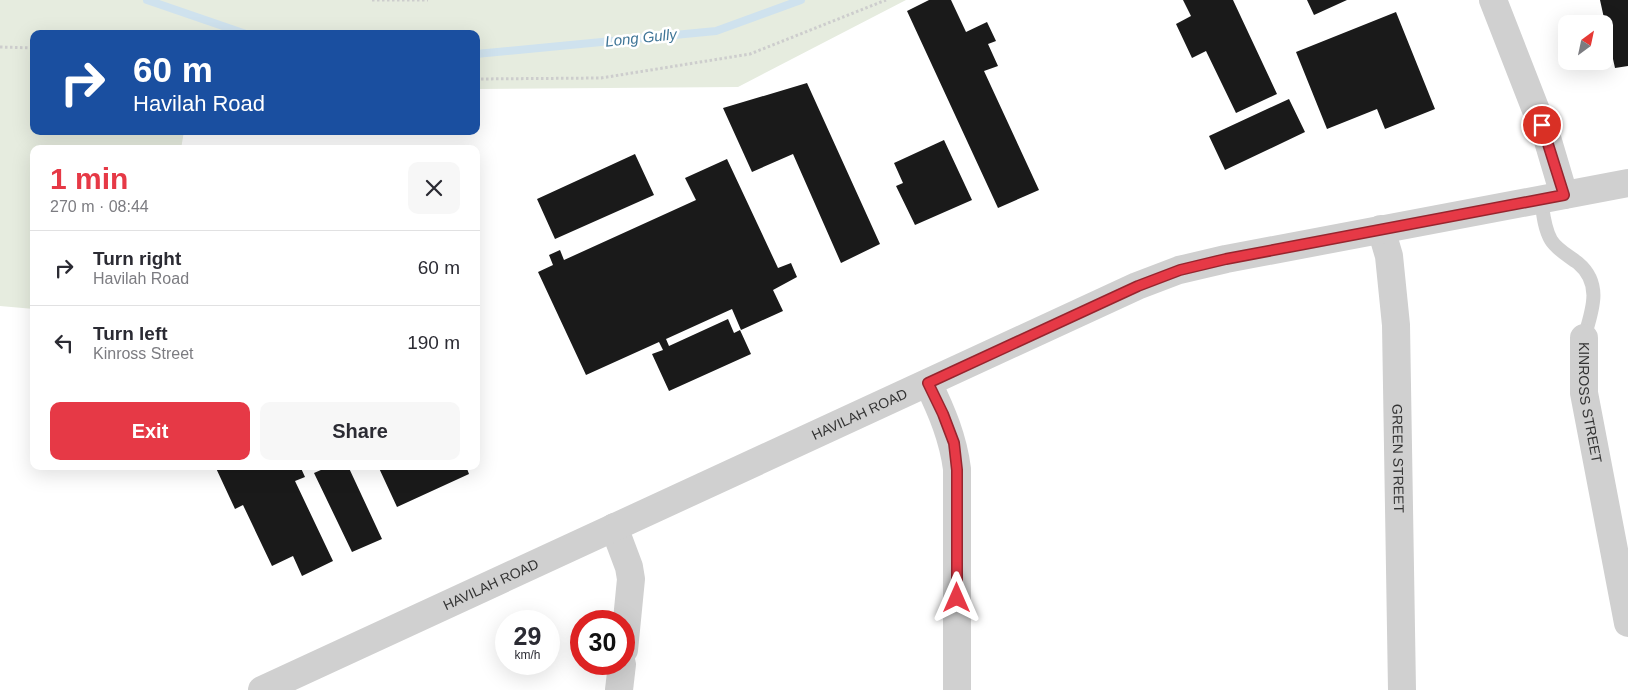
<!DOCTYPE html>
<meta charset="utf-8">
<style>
body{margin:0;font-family:Arial,sans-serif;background:#f7f7f7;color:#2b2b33;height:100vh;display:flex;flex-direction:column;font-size:19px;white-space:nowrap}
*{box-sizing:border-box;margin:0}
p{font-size:16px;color:#7c7c81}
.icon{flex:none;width:28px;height:28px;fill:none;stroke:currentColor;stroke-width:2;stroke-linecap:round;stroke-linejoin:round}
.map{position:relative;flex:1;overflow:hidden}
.drawer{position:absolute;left:30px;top:145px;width:450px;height:325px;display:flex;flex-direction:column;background:#fff;border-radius:10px;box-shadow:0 5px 20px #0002}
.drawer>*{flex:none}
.top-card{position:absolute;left:30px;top:30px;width:450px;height:105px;border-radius:10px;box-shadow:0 5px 20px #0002;background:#1a4fa0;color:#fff;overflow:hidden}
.needle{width:32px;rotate:33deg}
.fabs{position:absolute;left:1558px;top:15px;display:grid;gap:10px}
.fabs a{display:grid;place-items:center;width:55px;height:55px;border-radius:10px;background:#fff;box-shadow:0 5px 20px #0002;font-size:25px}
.speed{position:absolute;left:495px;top:610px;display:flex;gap:10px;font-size:25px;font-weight:700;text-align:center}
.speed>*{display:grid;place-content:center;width:65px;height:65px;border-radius:50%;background:#fff;box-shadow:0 5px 20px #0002;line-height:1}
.speed small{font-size:12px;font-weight:400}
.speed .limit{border:8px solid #d22;background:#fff;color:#111}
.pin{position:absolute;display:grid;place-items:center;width:42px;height:42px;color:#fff;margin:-21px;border:2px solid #fff;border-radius:50%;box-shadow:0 1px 5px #0007}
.me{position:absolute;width:55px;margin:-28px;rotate:0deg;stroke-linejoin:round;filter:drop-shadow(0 0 4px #0008)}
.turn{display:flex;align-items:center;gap:18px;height:105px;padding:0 20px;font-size:22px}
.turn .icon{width:65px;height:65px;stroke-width:2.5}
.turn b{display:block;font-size:35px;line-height:42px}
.round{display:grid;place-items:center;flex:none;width:52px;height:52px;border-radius:10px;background:#f7f7f7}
.overview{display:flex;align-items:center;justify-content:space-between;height:85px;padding:0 20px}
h1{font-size:30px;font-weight:700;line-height:38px;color:#e63946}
.action{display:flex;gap:10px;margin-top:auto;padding:10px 20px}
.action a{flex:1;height:58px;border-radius:10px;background:#e63946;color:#fff;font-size:20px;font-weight:700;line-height:58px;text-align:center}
.action a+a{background:#f7f7f7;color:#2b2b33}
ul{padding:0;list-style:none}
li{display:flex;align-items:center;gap:15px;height:75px;padding:0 20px;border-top:1px solid #e1e1e2}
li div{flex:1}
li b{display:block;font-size:19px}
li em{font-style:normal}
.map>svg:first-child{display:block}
</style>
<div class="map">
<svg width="1628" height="690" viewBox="0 0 1628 690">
<rect width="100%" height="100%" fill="#fff"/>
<path fill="#e6ecdf" d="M0,0H906L738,87L476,89V34H34V131H184L181,149H34V309L0,306Z"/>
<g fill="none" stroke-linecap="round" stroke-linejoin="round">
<path stroke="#cfe2ee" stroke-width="8" d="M147,0L246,34
M476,54L716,31L801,0"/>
</g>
<path fill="#1a1a1a" d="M929,0H951L966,32L987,22L996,41L988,44L998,66L984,71L1039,190L998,208L907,11Z
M1183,0H1233L1277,94L1236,113L1206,51L1192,58L1176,24L1191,16Z
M1307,0H1347L1314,15Z
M1600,0H1628V66L1615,68Z
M1396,12L1435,109L1385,129L1377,109L1327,129L1296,52Z
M807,83L880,244L841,263L793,154L752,172L723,108Z
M1289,99L1305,132L1225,170L1209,136Z
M944,140L972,200L915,225L896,186L903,183L894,163Z
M635,154L654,195L555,239L537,199Z
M727,159L778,268L791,263L797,277L773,290L783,311L741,330L732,309L666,339L669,346L728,319L734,333L740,330L751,354L669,391L652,354L663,350L659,342L586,375L538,272L553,265L549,255L560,250L564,260L696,200L685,178Z
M215,466H300L305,477L295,481L333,561L302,576L293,556L272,566L243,505L235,509Z
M330,466H348L382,539L352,552L314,473Z
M378,466H466L469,474L397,507Z"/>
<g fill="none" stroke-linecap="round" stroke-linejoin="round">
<path stroke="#cdcdcd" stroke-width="3" stroke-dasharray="2.5 2.5" stroke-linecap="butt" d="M372,0H428
M0,47L34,48
M476,79L601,78L750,54L886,0"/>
<path stroke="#d0d0d0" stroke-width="14" d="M1541,199C1543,212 1544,228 1551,240C1557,250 1569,256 1578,263C1603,284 1592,311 1584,338"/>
<g stroke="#d0d0d0" stroke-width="28">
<path d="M1493,0L1548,141L1564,195"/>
<path id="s1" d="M1381,229L1389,256L1396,325L1402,690"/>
<path id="s2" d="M1584,338V393L1628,623"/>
<path d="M928,383C942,412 953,438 957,469V690"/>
<path d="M614,527L629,567L631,579L624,650"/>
<path d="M619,690L622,664"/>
</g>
<path stroke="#d0d0d0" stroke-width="28" id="s3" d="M262,690L1137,286L1179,270L1226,259L1628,183"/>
</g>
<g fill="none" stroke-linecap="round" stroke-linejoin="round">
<defs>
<path id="route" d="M957,598V470L954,443L943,414L928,383L1138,286L1180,270L1226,259L1564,195L1542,125"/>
</defs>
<use href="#route" stroke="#96252e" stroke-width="12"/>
<use href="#route" stroke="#e63946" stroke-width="9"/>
</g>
<g text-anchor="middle" stroke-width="5" stroke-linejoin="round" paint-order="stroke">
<g font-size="14" fill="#333" stroke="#fff">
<text dy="5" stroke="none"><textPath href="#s2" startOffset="65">KINROSS STREET</textPath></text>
<text dy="5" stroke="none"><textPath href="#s3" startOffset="658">HAVILAH ROAD</textPath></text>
<text dy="5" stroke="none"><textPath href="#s1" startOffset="231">GREEN STREET</textPath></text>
<text dy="5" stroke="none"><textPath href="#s3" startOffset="252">HAVILAH ROAD</textPath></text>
</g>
<g font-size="15" font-style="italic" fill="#3f7597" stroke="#fff">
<text transform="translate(641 38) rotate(-6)" y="5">Long Gully</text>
</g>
</g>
</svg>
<div class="fabs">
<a><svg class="needle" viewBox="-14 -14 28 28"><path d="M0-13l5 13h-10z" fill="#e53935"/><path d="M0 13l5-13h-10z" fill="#7c7c81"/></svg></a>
</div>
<div class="speed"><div>29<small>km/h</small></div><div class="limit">30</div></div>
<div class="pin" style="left:1542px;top:125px;background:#d93025"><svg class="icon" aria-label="arrive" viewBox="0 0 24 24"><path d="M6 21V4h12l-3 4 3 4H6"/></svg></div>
<svg class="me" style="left:957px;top:598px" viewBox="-20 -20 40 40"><path d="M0-17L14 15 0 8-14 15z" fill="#e63946" stroke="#fff" stroke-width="4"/></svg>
<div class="top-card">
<div class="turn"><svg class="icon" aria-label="right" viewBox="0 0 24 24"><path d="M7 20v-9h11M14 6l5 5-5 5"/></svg><div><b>60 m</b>Havilah Road</div></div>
</div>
<section class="drawer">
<div class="overview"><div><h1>1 min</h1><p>270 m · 08:44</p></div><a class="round"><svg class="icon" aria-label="close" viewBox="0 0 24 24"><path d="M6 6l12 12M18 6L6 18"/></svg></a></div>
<ul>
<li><svg class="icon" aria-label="right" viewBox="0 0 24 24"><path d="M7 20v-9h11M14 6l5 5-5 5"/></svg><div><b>Turn right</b><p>Havilah Road</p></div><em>60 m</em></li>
<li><svg class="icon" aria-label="left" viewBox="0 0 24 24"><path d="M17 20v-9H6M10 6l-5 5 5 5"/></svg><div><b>Turn left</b><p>Kinross Street</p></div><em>190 m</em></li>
</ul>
<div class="action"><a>Exit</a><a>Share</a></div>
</section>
</div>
